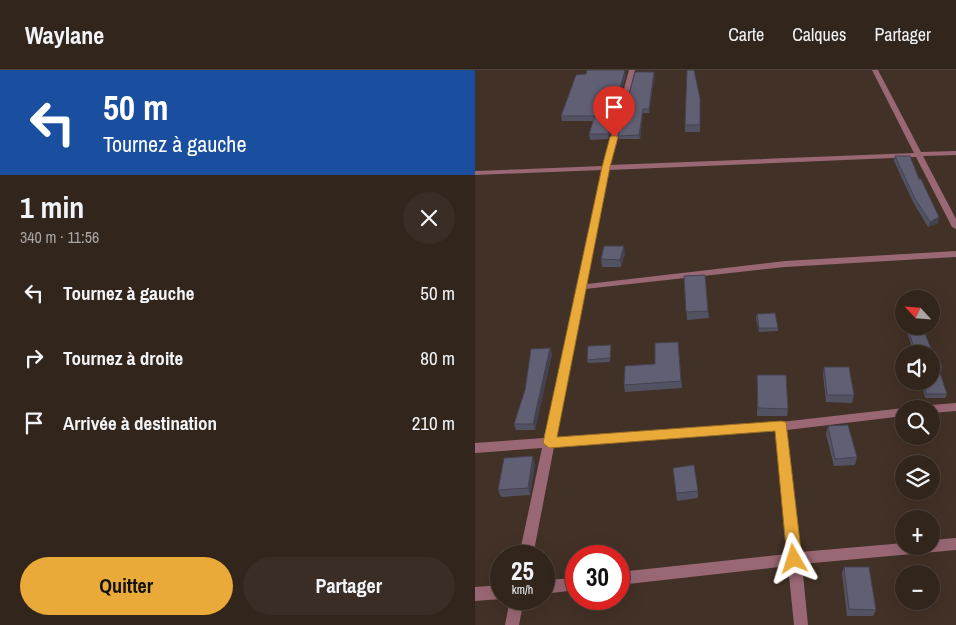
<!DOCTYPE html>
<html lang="fr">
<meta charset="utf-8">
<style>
body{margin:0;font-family:"Archivo Narrow",sans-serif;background:#3a2d25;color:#f1f3f6;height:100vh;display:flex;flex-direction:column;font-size:19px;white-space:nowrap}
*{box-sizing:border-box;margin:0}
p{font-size:16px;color:#a8a5a3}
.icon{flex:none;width:28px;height:28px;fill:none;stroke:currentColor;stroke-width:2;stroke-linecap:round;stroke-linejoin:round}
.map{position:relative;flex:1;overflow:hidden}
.panel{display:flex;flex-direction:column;background:#32251c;width:475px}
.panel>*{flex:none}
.top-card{background:#1a4fa0;color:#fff;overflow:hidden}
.needle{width:32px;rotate:296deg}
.controls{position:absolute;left:420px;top:220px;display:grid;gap:10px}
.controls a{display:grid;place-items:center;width:45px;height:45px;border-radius:50%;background:#32251c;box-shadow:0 5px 20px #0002,0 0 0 1px #4d423b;font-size:25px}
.speed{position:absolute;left:15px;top:475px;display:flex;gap:10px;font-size:25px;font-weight:700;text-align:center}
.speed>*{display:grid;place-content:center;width:65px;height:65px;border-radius:50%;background:#32251c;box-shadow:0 5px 20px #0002,0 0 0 1px #4d423b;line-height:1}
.speed small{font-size:12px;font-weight:400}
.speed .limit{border:8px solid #d22;background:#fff;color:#111}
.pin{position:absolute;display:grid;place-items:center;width:42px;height:42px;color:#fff;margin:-51px -21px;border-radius:50% 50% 50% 0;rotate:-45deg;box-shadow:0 0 5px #0007}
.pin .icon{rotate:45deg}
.me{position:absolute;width:55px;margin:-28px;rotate:354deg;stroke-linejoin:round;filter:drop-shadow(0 0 4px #0008)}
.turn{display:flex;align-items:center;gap:18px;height:105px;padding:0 20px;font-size:22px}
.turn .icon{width:65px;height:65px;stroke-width:2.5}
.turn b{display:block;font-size:35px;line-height:42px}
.round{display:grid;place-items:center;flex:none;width:52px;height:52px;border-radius:26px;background:#3a2d25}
.overview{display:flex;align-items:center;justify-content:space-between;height:85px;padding:0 20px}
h1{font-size:30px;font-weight:700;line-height:38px}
.button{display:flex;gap:10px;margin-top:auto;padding:10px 20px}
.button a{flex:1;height:58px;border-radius:30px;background:#eaaa39;color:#111;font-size:20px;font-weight:700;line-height:58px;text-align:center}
.button a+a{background:#3a2d25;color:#f1f3f6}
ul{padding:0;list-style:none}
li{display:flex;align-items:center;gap:15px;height:65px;padding:0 20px}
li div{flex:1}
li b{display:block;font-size:19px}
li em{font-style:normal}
header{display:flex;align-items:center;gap:30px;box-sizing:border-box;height:70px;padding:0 25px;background:#32251c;border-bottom:1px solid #4d423b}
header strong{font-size:24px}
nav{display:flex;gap:28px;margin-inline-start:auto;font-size:18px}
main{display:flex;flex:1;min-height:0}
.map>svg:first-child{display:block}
</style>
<header>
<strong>Waylane</strong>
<nav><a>Carte</a><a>Calques</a><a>Partager</a></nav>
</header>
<main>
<section class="panel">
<div class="top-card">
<div class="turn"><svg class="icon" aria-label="left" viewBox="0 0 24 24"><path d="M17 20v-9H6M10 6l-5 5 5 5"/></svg><div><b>50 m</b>Tournez à gauche</div></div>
</div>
<div class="overview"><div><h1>1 min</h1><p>340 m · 11:56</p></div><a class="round"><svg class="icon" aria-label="close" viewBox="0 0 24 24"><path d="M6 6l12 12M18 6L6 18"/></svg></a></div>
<ul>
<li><svg class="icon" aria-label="left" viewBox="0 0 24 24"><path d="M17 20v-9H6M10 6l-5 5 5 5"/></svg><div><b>Tournez à gauche</b></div><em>50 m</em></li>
<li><svg class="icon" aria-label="right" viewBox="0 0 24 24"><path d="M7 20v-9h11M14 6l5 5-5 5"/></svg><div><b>Tournez à droite</b></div><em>80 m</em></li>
<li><svg class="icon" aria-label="arrive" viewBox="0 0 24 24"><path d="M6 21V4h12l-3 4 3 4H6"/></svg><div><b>Arrivée à destination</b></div><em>210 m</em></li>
</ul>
<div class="button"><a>Quitter</a><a>Partager</a></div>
</section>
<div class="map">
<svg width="481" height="555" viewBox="0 0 481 555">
<rect width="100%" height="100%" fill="#423126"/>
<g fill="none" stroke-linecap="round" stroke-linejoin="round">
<path fill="#9a6874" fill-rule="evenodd" d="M154,0H160L135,95L439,83L397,0H403L446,82L481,81V85L448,86L481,149V159L477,157L441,87L134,100L112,214L310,191L481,181V187L310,197L110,219L81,368L306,352L429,338L432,339H429V346L312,360L325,482L429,473V476H456V470L481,468V480L327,494L333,555H319L313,496L144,515V502L312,484L301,361L79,377L58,486H44L67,378L0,383V373L69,368L127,100L0,105V101L128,96Z
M481,333V341L456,343V339H451L452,336L456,335Z
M101,508V520L69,524V510Z
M26,515V529L0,531V517Z
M35,529H49L44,555H30Z"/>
</g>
<path fill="#535263" d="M179,2L174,43H168L165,69H144L143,66Z
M151,5L133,69L115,70L114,64L118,51H87L86,46Z
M225,28V62H210V55Z
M420,86L444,109L463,153L453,157L438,132L419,91Z
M150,183L146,197H127L126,189Z
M209,206L233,241L234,248L212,250Z
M427,242H429V253L426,246Z
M282,244L303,258V261L284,262L281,248Z
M430,256H447L457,281L467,297L466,301H464L472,324L470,328H450L446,311H456V284H439Z
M203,272L207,318L150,322L149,315L180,294Z
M136,275V278L135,292L113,293L112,290Z
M75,278L77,284L60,360H41L39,354Z
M349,297L379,325L377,333L351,332L348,304Z
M282,305L313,339L312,346H282Z
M353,356L382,387L380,395L359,396L351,364Z
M60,394L55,425L26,427L23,420Z
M198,398L223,421V428L202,431Z
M369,497L401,540L398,546H372L367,503Z"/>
<path fill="#444250" d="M150,0L151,5L133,69V64Z
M179,2L180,5L174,43V39Z
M168,39V43L165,69L164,65Z
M464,147L463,153L453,157L455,152Z
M149,176L150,183L146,197L145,190Z
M75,278L77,284L60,360L58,354Z
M58,386L60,394L55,425L53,418Z"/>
<path fill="#615f73" stroke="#444250" d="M112,0H150L133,64H114L120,46H86L101,5L111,4Z
M212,0H219L225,28V55H210Z
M160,2H179L174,39H168L164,65L143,66Z
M420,86H435L444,109H446L464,147L455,152L439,127Z
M129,176H149L145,190L126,189Z
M230,205L233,241L211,242L209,206Z
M300,243L303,258H284L282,244Z
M432,256H447L457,281H460L467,297H463L472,324H451L448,311H456V284H441Z
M203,272L206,311L149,315L150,296L180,294V273Z
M136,275L135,288L112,290L113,276Z
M75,278L58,354H39L50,320L56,279Z
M349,297H374L379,325H352Z
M282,305H311L313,339L283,338Z
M373,355L382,387L360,389L353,356Z
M58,386L53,418L23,420L29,388Z
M219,395L223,421L201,423L198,398Z
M369,497H394L401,540L374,539Z"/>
<path fill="#eaaa39" stroke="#986e25" d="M139,65L143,67L135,97L82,367L306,351L311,352L327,489L325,494L319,496L314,494L312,489L300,361L74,378L68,373L127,97L135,67Z"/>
</svg>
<div class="controls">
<a><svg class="needle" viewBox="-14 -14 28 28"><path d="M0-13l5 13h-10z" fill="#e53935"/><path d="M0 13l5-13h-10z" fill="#a8a5a3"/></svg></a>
<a><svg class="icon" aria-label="sound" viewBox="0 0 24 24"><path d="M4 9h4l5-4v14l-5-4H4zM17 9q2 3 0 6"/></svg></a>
<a><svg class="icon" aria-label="search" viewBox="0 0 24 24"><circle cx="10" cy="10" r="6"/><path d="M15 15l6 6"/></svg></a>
<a><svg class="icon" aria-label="layers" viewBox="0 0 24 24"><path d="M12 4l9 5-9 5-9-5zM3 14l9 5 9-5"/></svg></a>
<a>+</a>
<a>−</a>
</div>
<div class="speed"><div>25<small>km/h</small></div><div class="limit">30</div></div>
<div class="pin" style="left:139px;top:67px;background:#d93025"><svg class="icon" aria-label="arrive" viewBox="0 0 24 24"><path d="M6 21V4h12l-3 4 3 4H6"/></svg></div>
<svg class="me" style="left:319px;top:489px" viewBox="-20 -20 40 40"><path d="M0-17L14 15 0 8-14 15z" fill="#eaaa39" stroke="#fff" stroke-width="4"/></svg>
</div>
</main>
